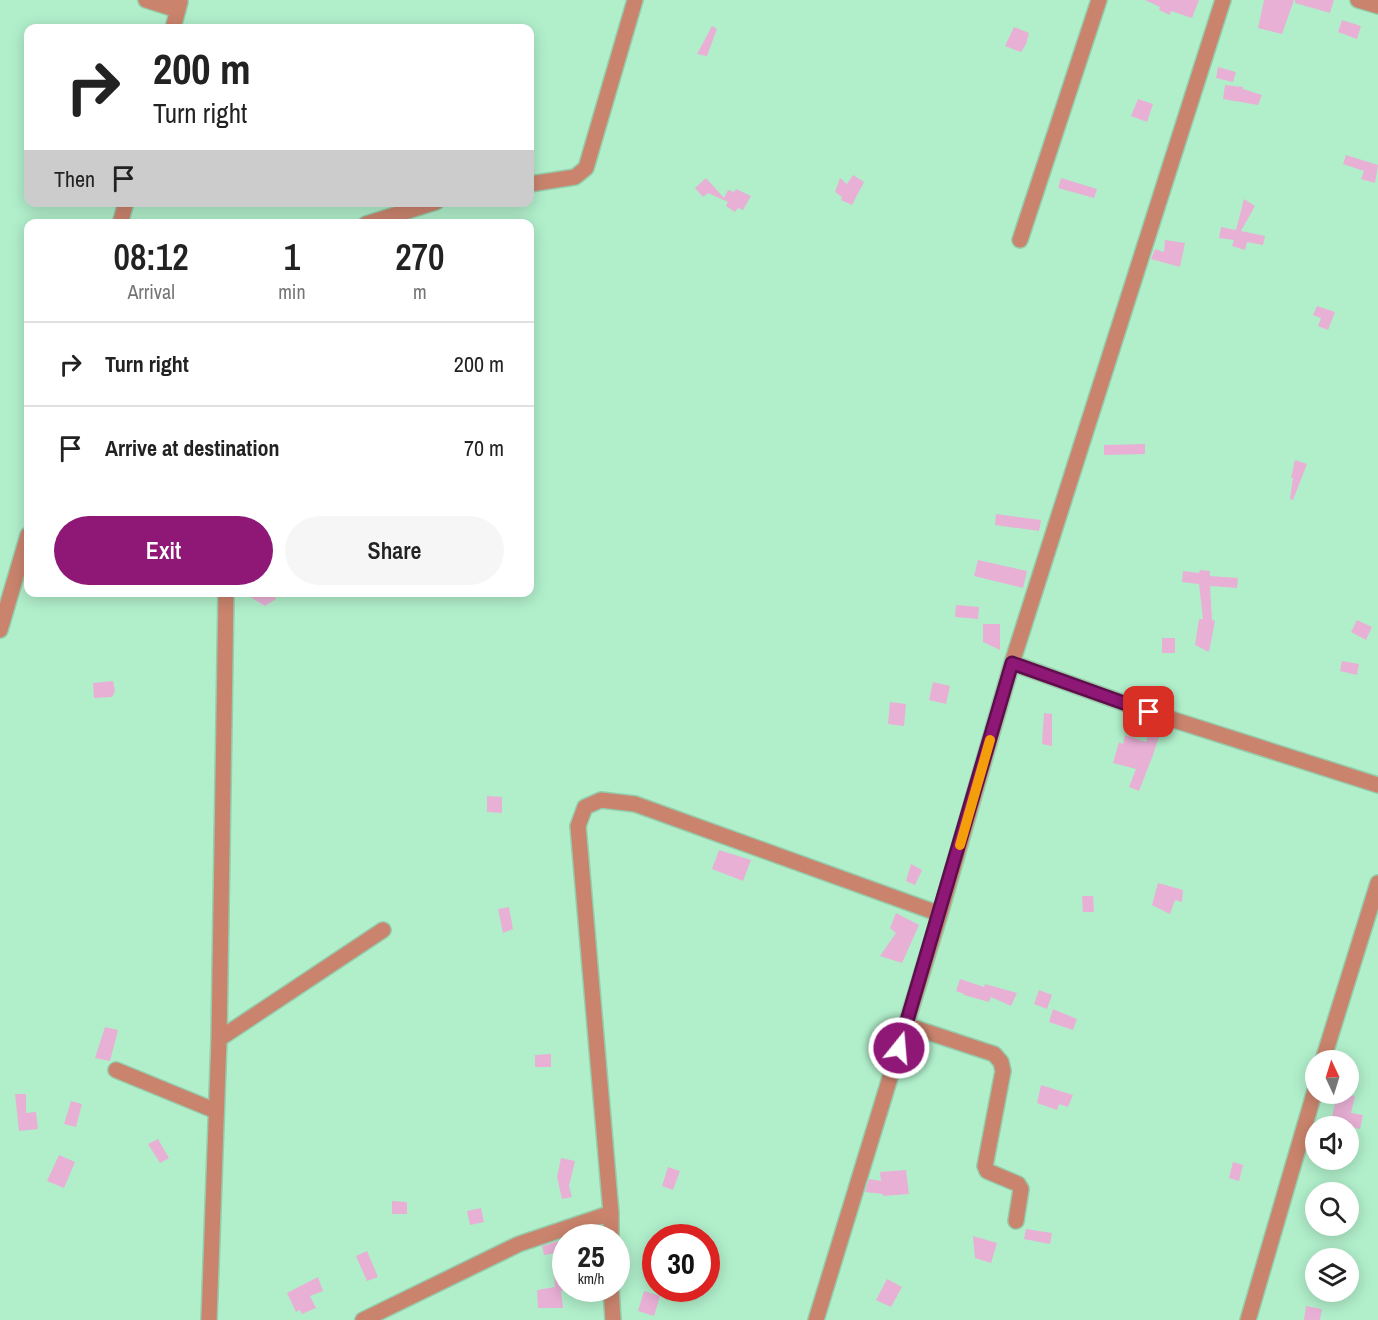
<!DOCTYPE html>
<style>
body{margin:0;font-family:"Archivo Narrow",sans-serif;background:#f6f6f6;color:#222;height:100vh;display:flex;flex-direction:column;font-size:22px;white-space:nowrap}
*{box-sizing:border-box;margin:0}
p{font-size:20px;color:#767676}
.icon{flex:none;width:33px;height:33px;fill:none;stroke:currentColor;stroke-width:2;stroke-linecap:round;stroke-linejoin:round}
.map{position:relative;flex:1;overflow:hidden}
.side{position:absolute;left:24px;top:219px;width:510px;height:378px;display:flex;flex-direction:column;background:#fff;border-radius:12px;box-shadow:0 3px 15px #0003}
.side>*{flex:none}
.banner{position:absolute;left:24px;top:24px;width:510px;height:183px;border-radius:12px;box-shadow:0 3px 15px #0003;background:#fff;color:#222;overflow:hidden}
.needle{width:39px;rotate:356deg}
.controls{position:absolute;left:1305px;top:1050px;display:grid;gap:12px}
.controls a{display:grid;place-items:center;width:54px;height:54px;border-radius:50%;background:#fff;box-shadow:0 3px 15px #0003;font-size:30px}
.speed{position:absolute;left:552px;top:1224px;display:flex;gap:12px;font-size:30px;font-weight:700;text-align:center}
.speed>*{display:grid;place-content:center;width:78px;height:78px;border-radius:50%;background:#fff;box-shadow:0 3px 15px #0003;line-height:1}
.speed small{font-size:15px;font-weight:400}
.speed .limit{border:9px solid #d22;background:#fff;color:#111}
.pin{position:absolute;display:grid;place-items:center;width:51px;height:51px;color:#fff;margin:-26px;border-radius:12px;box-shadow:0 3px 9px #0006}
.me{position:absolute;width:66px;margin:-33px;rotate:17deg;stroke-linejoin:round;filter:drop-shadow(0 0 4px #0008)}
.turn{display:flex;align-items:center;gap:21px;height:126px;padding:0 30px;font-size:27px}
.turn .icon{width:78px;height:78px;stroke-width:2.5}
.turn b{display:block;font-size:42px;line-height:51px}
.then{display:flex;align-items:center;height:57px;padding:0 30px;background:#0003;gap:12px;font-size:22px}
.eta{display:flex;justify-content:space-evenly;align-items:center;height:102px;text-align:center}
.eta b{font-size:36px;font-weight:600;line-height:42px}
.primary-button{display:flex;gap:12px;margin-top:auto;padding:12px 30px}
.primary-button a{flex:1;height:69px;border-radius:36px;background:#8f1776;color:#fff;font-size:24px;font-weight:600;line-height:69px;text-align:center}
.primary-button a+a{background:#f6f6f6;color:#222}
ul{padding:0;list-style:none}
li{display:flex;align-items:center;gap:18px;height:84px;padding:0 30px;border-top:2px solid #e0e0e0}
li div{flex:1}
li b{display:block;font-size:22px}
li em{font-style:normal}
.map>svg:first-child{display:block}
</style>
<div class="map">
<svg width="1378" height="1320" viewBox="0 0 1378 1320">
<rect width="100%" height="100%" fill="#b1efcb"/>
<path fill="#e8b0d5" d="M1145,0H1199L1192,18L1171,11L1170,15L1159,10L1160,7Z
M1264,0H1294L1282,34L1258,28Z
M1295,0H1334L1330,13L1295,3Z
M1342,20L1361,26L1357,39L1338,32Z
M712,26L717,29L707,56L697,54Z
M1014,27L1029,33L1026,44L1021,52L1005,46Z
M1218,67L1236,72L1233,82L1216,78Z
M1225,85L1243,87V89L1262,95L1258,105L1223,99Z
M1138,99L1153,104L1147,122L1131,116Z
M1346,155L1378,165L1375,183L1361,179L1364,171L1343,164Z
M853,175L864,182L852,205L841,200L842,197L835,192L840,178L847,184Z
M706,178L724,198L728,190L734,192L736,189L751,196L743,210L738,208L735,212L726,206L728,202L708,193L703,197L695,188Z
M1061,178L1097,189L1094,198L1058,188Z
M1244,199L1255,206L1241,231L1265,236L1263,245L1247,242L1245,250L1232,246L1234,240L1219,238L1221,227L1236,230Z
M1165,240L1185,243L1180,267L1151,259L1155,249L1164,252Z
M1317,306L1335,312L1328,330L1318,326L1321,318L1313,315Z
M1145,444V454L1104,455V445Z
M1295,460L1307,464L1293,500L1290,499L1293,478H1291Z
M996,514L1041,520L1039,531L995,525Z
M978,560L1027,571L1023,588L974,576Z
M1200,570L1210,571V576L1238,578L1237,588L1210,586L1212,620L1215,621L1209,652L1195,645L1199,619H1203L1199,584L1182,582L1183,571L1199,573Z
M242,592H271L276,599L265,606Z
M956,605L979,607L978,619L955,617Z
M1357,620L1372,627L1366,640L1351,632Z
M983,624H1000V650L983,642Z
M1162,638H1175V653H1162Z
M1342,661L1359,664L1357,675L1340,671Z
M113,681L115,691L112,697L94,698L93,683Z
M933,682L950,686L946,704L929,700Z
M890,702L906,704L904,726L888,724Z
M1044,713L1052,714V746L1042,744Z
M1151,724L1162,727L1153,755L1139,791L1129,787L1136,769L1113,763L1119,742L1123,744L1125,735L1146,742Z
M487,796L502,797V813L487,812Z
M719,850L751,860L743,881L712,869Z
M911,864L922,870L915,885L906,881Z
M1158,883L1183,890L1182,902L1175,900L1170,914L1152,905Z
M1082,896H1093L1094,912H1083Z
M509,907L513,929L503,933L498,909Z
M896,913L919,925L902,963L880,956L896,933L890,928Z
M960,979L984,987L985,984L1017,993L1011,1006L991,997L989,1002L964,995V994L956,991Z
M1039,990L1052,995L1047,1009L1034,1004Z
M1053,1009L1077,1019L1073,1030L1049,1022Z
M105,1027L118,1030L110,1061L95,1058Z
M551,1054V1067H535V1055Z
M1041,1085L1073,1095L1068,1107L1059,1104L1057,1110L1037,1103Z
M15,1094H26V1113L36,1112L38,1129L19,1131Z
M1337,1094L1355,1096L1351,1113L1363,1115L1360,1129L1348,1126H1330Z
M71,1101L82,1104L76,1127L64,1124Z
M158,1139L169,1158L160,1163L148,1144Z
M59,1155L75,1162L64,1188L47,1181Z
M561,1158L575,1161L569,1186L572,1197L562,1199L557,1177Z
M1233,1162L1243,1165L1239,1181L1229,1178Z
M668,1167L680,1171L673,1190L662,1186Z
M906,1170L909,1194L883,1196V1194L865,1192L869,1179L881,1181L880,1172Z
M392,1201L407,1202V1214H392Z
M481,1208L484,1222L470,1225L467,1211Z
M1026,1229L1052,1233L1050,1244L1024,1239Z
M973,1236L997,1243L991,1263L975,1258Z
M562,1240V1252L544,1255L542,1246Z
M367,1251L378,1277L367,1281L356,1256Z
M566,1274V1290L561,1291L563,1308H538L537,1290L555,1287L554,1275Z
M318,1277L323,1291L310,1296L316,1308L302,1314L300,1310L296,1312L287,1293Z
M887,1279L902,1287L891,1307L876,1300Z
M644,1291L660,1296L654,1316L638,1311Z
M1306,1306L1322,1309L1320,1320H1304Z"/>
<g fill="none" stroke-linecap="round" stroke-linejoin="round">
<defs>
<path id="minor" d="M146,0L178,10
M1358,0L1378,6
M173,28L180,2
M530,184L575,177L586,168L635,0
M120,224L126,202
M366,224L436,202
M1020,240L1099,0
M0,630L28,535
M1012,663L1149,712L1378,785
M906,1025L994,1054L1001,1062L1003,1071L985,1166L987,1171L1018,1184L1021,1189L1016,1221
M219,1039L383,930
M1323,1060L1378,883
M116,1070L216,1111
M611,1238V1213L578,826L585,807L601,800L635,804L940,914
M611,1288L613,1320
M209,1320L219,1039L226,592
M363,1320L519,1244L611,1213
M816,1320L940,914L1012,663L1223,0
M1248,1320L1316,1087"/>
</defs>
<use href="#minor" stroke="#95ccac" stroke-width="18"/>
<use href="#minor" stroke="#ca846d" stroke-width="15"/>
</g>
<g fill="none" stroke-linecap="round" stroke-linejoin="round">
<defs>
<path id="route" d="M899,1048L1012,663L1149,712"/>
</defs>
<use href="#route" stroke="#5d0f4d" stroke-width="15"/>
<use href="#route" stroke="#8f1776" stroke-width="10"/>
<path stroke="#f59e0b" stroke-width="10" d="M960,845L990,740"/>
</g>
</svg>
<div class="controls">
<a><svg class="needle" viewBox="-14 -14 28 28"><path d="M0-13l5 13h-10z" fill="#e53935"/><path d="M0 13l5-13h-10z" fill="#767676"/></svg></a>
<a><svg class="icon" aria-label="sound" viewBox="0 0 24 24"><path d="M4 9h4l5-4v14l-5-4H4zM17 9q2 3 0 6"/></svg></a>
<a><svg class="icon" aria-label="search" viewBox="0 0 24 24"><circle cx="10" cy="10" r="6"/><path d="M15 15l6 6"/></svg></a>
<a><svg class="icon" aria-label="layers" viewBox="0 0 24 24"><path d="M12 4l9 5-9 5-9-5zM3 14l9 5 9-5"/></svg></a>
</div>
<div class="speed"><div>25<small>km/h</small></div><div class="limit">30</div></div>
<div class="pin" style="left:1149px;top:712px;background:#d93025"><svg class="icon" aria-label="arrive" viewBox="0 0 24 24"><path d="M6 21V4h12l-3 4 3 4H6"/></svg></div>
<svg class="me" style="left:899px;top:1048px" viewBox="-20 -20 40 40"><circle r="17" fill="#8f1776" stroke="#fff" stroke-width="3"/><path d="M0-11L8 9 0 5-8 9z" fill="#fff"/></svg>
<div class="banner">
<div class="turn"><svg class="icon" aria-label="right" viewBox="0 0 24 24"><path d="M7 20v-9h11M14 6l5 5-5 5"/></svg><div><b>200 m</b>Turn right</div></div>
<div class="then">Then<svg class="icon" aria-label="arrive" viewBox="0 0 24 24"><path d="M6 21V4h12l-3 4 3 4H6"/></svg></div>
</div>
<section class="side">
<div class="eta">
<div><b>08:12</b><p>Arrival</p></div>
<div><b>1</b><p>min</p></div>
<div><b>270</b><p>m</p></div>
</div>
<ul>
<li><svg class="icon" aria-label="right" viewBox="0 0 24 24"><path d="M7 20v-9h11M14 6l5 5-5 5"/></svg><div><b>Turn right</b></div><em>200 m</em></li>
<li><svg class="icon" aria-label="arrive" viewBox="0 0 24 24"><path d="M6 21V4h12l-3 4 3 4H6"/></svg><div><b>Arrive at destination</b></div><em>70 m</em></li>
</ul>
<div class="primary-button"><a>Exit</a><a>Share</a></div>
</section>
</div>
